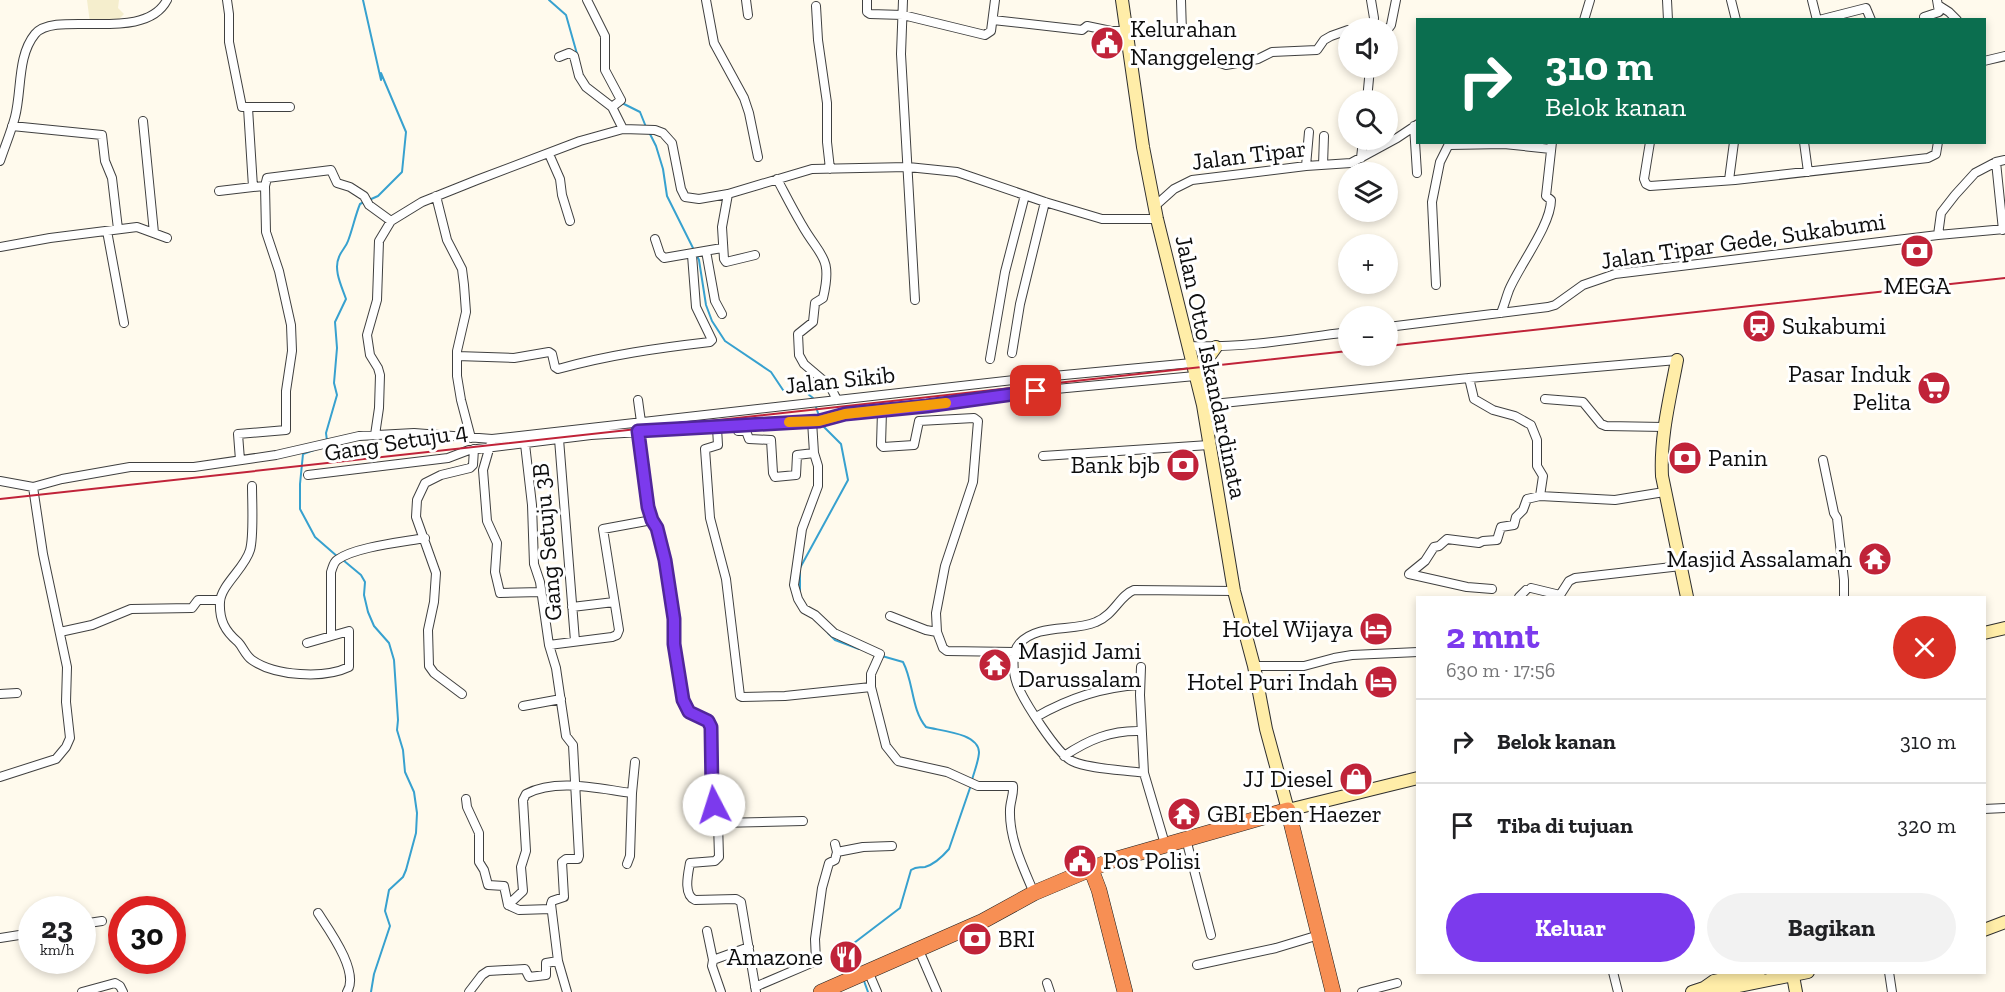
<!DOCTYPE html>
<html lang="id">
<meta charset="utf-8">
<style>
body{margin:0;font-family:"Zilla Slab",serif;background:#f2f2f2;color:#202124;height:100vh;display:flex;flex-direction:column;font-size:22px;white-space:nowrap}
*{box-sizing:border-box;margin:0}
p{font-size:20px;color:#757577}
.icon{flex:none;width:33px;height:33px;fill:none;stroke:currentColor;stroke-width:2;stroke-linecap:round;stroke-linejoin:round}
.map{position:relative;flex:1;overflow:hidden}
.side{position:absolute;left:1416px;top:596px;width:570px;height:378px;display:flex;flex-direction:column;background:#fff;border-radius:0px;box-shadow:0 3px 9px #0003}
.side>*{flex:none}
.top-card{position:absolute;left:1416px;top:18px;width:570px;height:126px;border-radius:0px;box-shadow:0 3px 9px #0003;background:#0b6e4f;color:#fff;overflow:hidden}
.tools{position:absolute;left:1338px;top:18px;display:grid;gap:12px}
.tools a{display:grid;place-items:center;width:60px;height:60px;border-radius:50%;background:#fff;box-shadow:0 3px 9px #0003;font-size:30px}
.speed{position:absolute;left:18px;top:896px;display:flex;gap:12px;font-size:30px;font-weight:700;text-align:center}
.speed>*{display:grid;place-content:center;width:78px;height:78px;border-radius:50%;background:#fff;box-shadow:0 3px 9px #0003;line-height:1}
.speed small{font-size:15px;font-weight:400}
.speed .limit{border:9px solid #d22;background:#fff;color:#111}
.pin{position:absolute;display:grid;place-items:center;width:51px;height:51px;color:#fff;margin:-26px;border-radius:12px;box-shadow:0 3px 9px #0006}
.me{position:absolute;width:66px;margin:-33px;rotate:355deg;stroke-linejoin:round;filter:drop-shadow(0 0 4px #0008)}
.turn{display:flex;align-items:center;gap:21px;height:126px;padding:0 30px;font-size:27px}
.turn .icon{width:78px;height:78px;stroke-width:2.5}
.turn b{display:block;font-size:42px;line-height:51px}
.round{display:grid;place-items:center;flex:none;width:63px;height:63px;border-radius:32px;background:#f2f2f2}
.head{display:flex;align-items:center;justify-content:space-between;height:102px;padding:0 30px}
h1{font-size:36px;font-weight:700;line-height:45px;color:#7c3aed}
.button{display:flex;gap:12px;margin-top:auto;padding:12px 30px}
.button a{flex:1;height:69px;border-radius:36px;background:#7c3aed;color:#fff;font-size:24px;font-weight:700;line-height:69px;text-align:center}
.button a+a{background:#f2f2f2;color:#202124}
ul{padding:0;list-style:none}
li{display:flex;align-items:center;gap:18px;height:84px;padding:0 30px;border-top:2px solid #e0e0e0}
li div{flex:1}
li b{display:block;font-size:22px}
li em{font-style:normal}
.map>svg:first-child{display:block}
</style>
<div class="map">
<svg width="2005" height="992" viewBox="0 0 2005 992">
<rect width="100%" height="100%" fill="#fffaed"/>
<path fill="#f5eecd" d="M87,0H119L118,8L124,14L117,21L90,23Z"/>
<g fill="none" stroke-linecap="round" stroke-linejoin="round">
<path stroke="#37a1cf" stroke-width="2" d="M363,0L381,80V73L406,132L402,172L378,196L369,200
M549,0L566,15L579,61
M622,103L640,112L646,127
M649,132L656,146L663,169L667,196L699,260L706,305L712,321L725,341L771,372L783,390H803L813,398L820,419
M327,441L326,433L337,395L334,383L337,348L335,322L346,299C342,287 333,270 339,257C341,251 346,247 348,241C353,228 355,216 360,204L364,202
M314,450L303,454L300,484V509L315,537L338,557
M343,560L361,575L365,582L364,595L368,612L374,626L389,643L394,660L398,720L397,730L403,750L405,772L414,792L417,813L416,833L406,870L403,877L389,890L385,911L390,926L374,974L371,992
M800,592V568L848,480L841,444L821,424
M828,633L835,640L859,649
M882,656L903,662C914,683 911,709 926,727C941,731 978,733 979,752C979,760 974,772 972,780
M860,970L854,951V943L900,908L911,870C917,866 919,868 925,867C935,864 943,856 949,849L971,785
M864,981L868,992"/>
<defs>
<path id="street" d="M227,0L229,14V42L242,107H290
M587,0L605,36V70L621,100L612,107
M706,0L714,43L744,98L749,113L758,157
M746,0L748,15
M867,0V12L870,14L903,15L985,35L991,31L995,0
M903,0L901,54L915,300
M1181,0L1182,33
M1371,0L1374,18L1373,28
M1667,0L1668,20
M1731,0L1736,20
M1812,0L1817,20
M1938,5L1949,12L1957,20
M816,6L818,40L827,103V142L830,169
M1924,17L1939,12L1937,0
M993,20L1082,30L1087,26L1111,31H1126
M1584,20L1590,0
M1819,20L1866,8L1871,20
M1355,28H1366
M1388,29L1391,25L1396,0
M559,57L569,53L574,56L579,76L586,87L612,107L623,129
M1211,60L1226,65L1258,59L1272,52L1317,50L1324,40L1331,36L1348,30
M1984,61L2005,56
M1367,100L1370,68
M143,121L154,233
M12,126L102,135L105,161L112,178L118,229
M1414,126L1417,173
M1650,142L1644,179L1646,184L1650,186L1735,180L1928,158L1936,154L1938,142
M1804,142L1808,172
M1450,145L1504,144L1551,149
M549,154L560,179L562,195L570,221
M1361,158L1363,140
M0,161C5,146 11,132 15,117C22,90 17,56 35,34C56,9 144,44 167,0
M1996,162L2003,230
M1323,165L1324,136
M1306,166L1309,132
M777,179C785,194 793,210 802,225C820,257 833,256 823,298L815,303L813,322L798,334L799,355L804,364L830,386L837,400
M1729,180L1734,142
M265,186L267,178L331,170L337,183L350,187L364,196L369,205L391,221
M219,191L253,187
M728,194L722,227L724,259L726,262L755,255
M436,196L447,240L462,269L464,285L466,312L457,351V376L461,400L471,438
M1155,206L1174,189L1192,180L1306,166L1351,163L1397,138L1418,124
M107,231L124,323
M1938,235L1941,213L1955,195L1975,173L1996,162L2005,160
M655,239L660,254L664,258L722,248
M0,247L50,238L137,227L167,238
M706,251L715,301L722,314
M1436,285L1432,202L1440,162L1450,142
M1501,313C1504,306 1506,298 1509,290C1519,266 1551,225 1551,200L1546,196L1552,142
M1388,327L1548,307L1555,305L1583,285L1615,274L1938,235L2005,229
M1188,346C1243,348 1295,339 1348,332
M1012,353L1020,304L1045,202
M457,356L514,358L549,352L552,354L555,367L558,369C608,355 658,348 710,342L712,340L696,307L692,255
M990,359L1005,272L1025,195
M1469,378L1474,399L1493,410L1515,416L1531,425L1537,440V466L1543,476L1540,496L1615,500L1664,492
M1545,399L1583,402L1601,424L1606,426L1664,427
M638,400L641,422
M1203,405L1469,378L1677,360
M882,411L881,445L883,447L914,445L919,421L974,418L978,421L973,482L945,566L936,613L937,632
M812,421L814,453L818,466V486L802,529L794,585L798,599L804,609L815,615L834,633L880,654L871,674V687
M717,428L718,445L705,449L710,518L726,579L740,696L742,697L785,696L871,687L886,746L898,761L947,772L978,786H1013C1014,794 1010,802 1010,810C1009,839 1023,867 1034,893
M638,431L648,507L652,520L657,528L665,560L674,619V644L683,700L689,712L708,721L711,727L712,793L718,823L719,857L715,861L690,863C688,874 683,895 695,900L736,899L741,902L756,992
M738,431H746L749,439L771,440L773,473L775,477L796,475L797,455L814,453
M375,435L379,408L380,375L378,368L370,355L367,335L377,300L379,241L391,221L422,202L477,180L580,141L623,129L655,130L663,133L672,143L681,189L685,197L699,199L728,194L812,169L908,167L957,172L1045,202L1102,219H1157
M492,439L1032,378L1192,363
M559,439L575,641
M525,444L532,505L534,564L540,582L549,645L556,668L566,736L573,745L579,856L578,859H566L562,862L564,897L552,901L551,904L558,961L567,992
M1043,456L1209,445
M240,460L238,434L286,430V391L292,351L291,325L279,271L266,232L265,186L253,187L248,108
M1823,460L1834,513L1837,518L1844,580V597
M308,475L448,458L469,450L591,435L819,421L845,414L927,406L1013,393L1195,376
M0,481L33,487L62,479L130,467H194L276,455L359,436L414,433L492,439L483,470L487,521L497,543L495,572L500,593L541,592
M252,486C252,502 254,536 250,550C245,568 221,585 220,602C219,620 225,631 238,642C243,647 245,655 252,660C275,676 324,679 349,667V631L307,643
M1531,588L1560,595L1569,581L1575,578L1681,566
M1492,589L1467,587L1409,574L1425,561L1434,547L1439,546L1447,539L1479,543L1483,541L1497,540L1501,527L1514,525L1516,517L1523,510L1527,499L1540,496
M1519,597L1526,590
M572,607L614,602
M890,616L926,630L937,632L943,648L947,651L1014,652
M60,632L92,625L131,609L192,608L198,600H220
M331,634V572C333,567 333,563 337,560C354,547 403,542 425,538
M549,645L612,637L617,635L619,630L603,529L652,520
M1254,666H1304L1334,658L1352,655L1418,652
M1141,667L1140,695L1144,773
M0,694L17,693
M462,694L434,673L429,666L428,630L434,602L436,573L416,517L417,500L425,483L441,475L470,468L473,465L474,449
M523,706L561,699
M1036,717C1069,698 1102,687 1140,685
M1064,756C1088,740 1111,730 1141,731
M0,777L56,759L66,747L70,738L66,702L67,667L43,554L33,487
M466,799L467,807L479,833V862L484,870L488,885L504,886L508,905L519,910L551,909
M1984,809L2005,808
M718,823L803,821
M1186,839L1211,935
M1165,844L1144,773C1125,770 1088,769 1072,761C1057,754 1023,700 1017,684C1013,673 1011,653 1019,644C1037,623 1073,632 1096,622C1114,615 1120,595 1134,590L1234,591
M837,852L863,847L892,846
M627,864L630,856L632,793
M508,905L523,891L521,867L526,851L523,800L526,794C557,778 599,789 632,793L635,762
M318,913C329,930 360,972 347,992
M82,924L102,921
M707,931L713,960
M0,938L32,933
M918,948L937,992
M1197,965L1276,948L1319,935
M868,971L877,992
M1613,972L1618,992
M1889,972L1892,992
M1047,983L1050,992
M755,987L816,961L815,939L822,888L829,863L835,860L837,852L835,844
M82,992L115,983L120,986L123,992
M469,992L482,975L488,971L525,969L529,977L546,975V963L558,961
M721,992L712,966L713,960L749,947
M1362,992L1397,983"/>
<path id="secondary" d="M1122,0L1143,147L1157,219L1203,405L1234,591L1254,666L1266,729L1288,810L1418,778
M1677,360C1670,398 1660,436 1662,476L1687,597
M1195,376L1216,347
M1984,633L2005,628
M1984,930L2005,922
M1793,976L1796,992
M1704,988L1719,990L1808,972
M1692,992L1704,988L1714,981L1759,972"/>
<path id="highway" d="M1091,869L1099,890L1125,992
M821,992L983,921L1034,893L1110,861L1288,810L1333,992"/>
</defs>
<use href="#street" stroke="#404040" stroke-width="10"/>
<use href="#secondary" stroke="#2f2f2f" stroke-width="14"/>
<use href="#highway" stroke="#1e1e1e" stroke-width="16"/>
<use href="#street" stroke="#fff" stroke-width="8"/>
<use href="#secondary" stroke="#ffeda8" stroke-width="12"/>
<use href="#highway" stroke="#f78f54" stroke-width="15"/>
<path stroke="#c02339" stroke-width="2" d="M1388,346L2005,278
M0,499L1348,351"/>
</g>
<g fill="none" stroke-linecap="round" stroke-linejoin="round">
<defs>
<path id="route" d="M714,805L712,793L711,727L708,721L689,712L683,700L674,644V619L665,560L657,528L652,520L648,507L638,431L819,421L845,414L927,406L1036,391"/>
</defs>
<use href="#route" stroke="#51269a" stroke-width="15"/>
<use href="#route" stroke="#7c3aed" stroke-width="10"/>
<path stroke="#f59e0b" stroke-width="10" d="M789,422L819,421L845,414L946,403"/>
</g>
<defs>
<symbol id="civic-disc" viewBox="-11 -11 22 22"><circle r="9.5" fill="#c02339" stroke="#fff"/><path d="M-.6-6.5H3V-4.5H.6V-3L4-1V1h2V6H-6V1h2V-1L-.6-3ZM-1.2 2.5V6h2.4V2.5Z" fill="#fff"/></symbol>
<symbol id="bank-disc" viewBox="-11 -11 22 22"><circle r="9.5" fill="#c02339" stroke="#fff"/><path d="M-6-4H6V4H-6ZM0-2.3a2.3 2.3 0 1 0 0 4.6a2.3 2.3 0 1 0 0-4.6Z" fill="#fff"/></symbol>
<symbol id="station-disc" viewBox="-11 -11 22 22"><circle r="9.5" fill="#c02339" stroke="#fff"/><path d="M-3-6H3Q5-6 5-4V2Q5 4 3 4L4.5 6H3L1.5 4h-3L-3 6H-4.5L-3 4Q-5 4-5 2V-4Q-5-6-3-6ZM-3.5-4v3h7v-3ZM-3.5 1v1.5H-2V1ZM2 1v1.5H3.5V1Z" fill="#fff"/></symbol>
<symbol id="supermarket-disc" viewBox="-11 -11 22 22"><circle r="9.5" fill="#c02339" stroke="#fff"/><path d="M-6-5.5h2.5l.6 2H6L4.5 2H-2.5L-4.4-4H-6ZM-1.5 3.2a1.3 1.3 0 1 0 .1 0ZM3 3.2a1.3 1.3 0 1 0 .1 0Z" fill="#fff"/></symbol>
<symbol id="temple-disc" viewBox="-11 -11 22 22"><circle r="9.5" fill="#c02339" stroke="#fff"/><path d="M0-6L5-2H3V0L6.5 2.5H4V6H1.5V3h-3V6H-4V2.5H-6.5L-3 0V-2H-5Z" fill="#fff"/></symbol>
<symbol id="hotel-disc" viewBox="-11 -11 22 22"><circle r="9.5" fill="#c02339" stroke="#fff"/><path d="M-6-4.5h1.5V1H6V5H4.5V3h-9V5H-6ZM-4 0a1.8 1.8 0 1 1 3.6 0ZM.5 0V-2.5h3Q6-2.5 6 0Z" fill="#fff"/></symbol>
<symbol id="shop-disc" viewBox="-11 -11 22 22"><circle r="9.5" fill="#c02339" stroke="#fff"/><path d="M-5-2.5h2.3a2.7 3.5 0 0 1 5.4 0H5L5.5 6h-11ZM-1.5-2.5h3a1.5 2.3 0 0 0-3 0Z" fill="#fff"/></symbol>
<symbol id="restaurant-disc" viewBox="-11 -11 22 22"><circle r="9.5" fill="#c02339" stroke="#fff"/><path d="M-5-6h1v4h1v-4h1v4h1v-4h1v5L-1.5 .5V6h-2V.5L-5-1ZM5-6V6H3V1.5H1.5Q1.5-4 5-6Z" fill="#fff"/></symbol>
</defs>
<g fill-rule="evenodd">
<use href="#civic-disc" x="1088" y="24" width="38" height="38"/>
<use href="#bank-disc" x="1898" y="232" width="38" height="38"/>
<use href="#station-disc" x="1740" y="307" width="38" height="38"/>
<use href="#supermarket-disc" x="1915" y="369" width="38" height="38"/>
<use href="#bank-disc" x="1666" y="439" width="38" height="38"/>
<use href="#bank-disc" x="1164" y="446" width="38" height="38"/>
<use href="#temple-disc" x="1856" y="540" width="38" height="38"/>
<use href="#hotel-disc" x="1357" y="610" width="38" height="38"/>
<use href="#temple-disc" x="976" y="646" width="38" height="38"/>
<use href="#hotel-disc" x="1362" y="663" width="38" height="38"/>
<use href="#shop-disc" x="1337" y="760" width="38" height="38"/>
<use href="#temple-disc" x="1165" y="795" width="38" height="38"/>
<use href="#civic-disc" x="1061" y="842" width="38" height="38"/>
<use href="#bank-disc" x="956" y="920" width="38" height="38"/>
<use href="#restaurant-disc" x="827" y="938" width="38" height="38"/>
</g>
<g text-anchor="middle" stroke-width="6" stroke-linejoin="round" paint-order="stroke">
<g font-size="24" fill="#0d0d0d" stroke="#fff" text-anchor="start">
<text x="1130" y="37">Kelurahan<tspan x="1130" dy="28">Nanggeleng</tspan></text>
<text x="1917" y="294" text-anchor="middle">MEGA</text>
<text x="1782" y="334">Sukabumi</text>
<text x="1911" y="382" text-anchor="end">Pasar Induk<tspan x="1911" dy="28">Pelita</tspan></text>
<text x="1708" y="466">Panin</text>
<text x="1160" y="473" text-anchor="end">Bank bjb</text>
<text x="1852" y="567" text-anchor="end">Masjid Assalamah</text>
<text x="1353" y="637" text-anchor="end">Hotel Wijaya</text>
<text x="1018" y="659">Masjid Jami<tspan x="1018" dy="28">Darussalam</tspan></text>
<text x="1358" y="690" text-anchor="end">Hotel Puri Indah</text>
<text x="1333" y="787" text-anchor="end">JJ Diesel</text>
<text x="1207" y="822">GBI Eben Haezer</text>
<text x="1103" y="869">Pos Polisi</text>
<text x="998" y="947">BRI</text>
<text x="823" y="965" text-anchor="end">Amazone</text>
</g>
<g font-size="24" fill="#0d0d0d" stroke="#fff">
<text transform="translate(1249 155) rotate(-7)" y="8">Jalan Tipar</text>
<text transform="translate(1743 241) rotate(-8)" y="8">Jalan Tipar Gede, Sukabumi</text>
<text transform="translate(1211 367) rotate(78)" y="8">Jalan Otto Iskandardinata</text>
<text transform="translate(840 380) rotate(-6)" y="8">Jalan Sikib</text>
<text transform="translate(396 442) rotate(-9)" y="8">Gang Setuju 4</text>
<text transform="translate(547 542) rotate(-95)" y="8">Gang Setuju 3B</text>
</g>
</g>
</svg>
<div class="tools">
<a><svg class="icon" aria-label="sound" viewBox="0 0 24 24"><path d="M4 9h4l5-4v14l-5-4H4zM17 9q2 3 0 6"/></svg></a>
<a><svg class="icon" aria-label="search" viewBox="0 0 24 24"><circle cx="10" cy="10" r="6"/><path d="M15 15l6 6"/></svg></a>
<a><svg class="icon" aria-label="layers" viewBox="0 0 24 24"><path d="M12 4l9 5-9 5-9-5zM3 14l9 5 9-5"/></svg></a>
<a>+</a>
<a>−</a>
</div>
<div class="speed"><div>23<small>km/h</small></div><div class="limit">30</div></div>
<div class="pin" style="left:1036px;top:391px;background:#d93025"><svg class="icon" aria-label="arrive" viewBox="0 0 24 24"><path d="M6 21V4h12l-3 4 3 4H6"/></svg></div>
<svg class="me" style="left:714px;top:805px" viewBox="-20 -20 40 40"><circle r="19" fill="#fff"/><path d="M0-13L10 11 0 6-10 11z" fill="#7c3aed"/></svg>
<div class="top-card">
<div class="turn"><svg class="icon" aria-label="right" viewBox="0 0 24 24"><path d="M7 20v-9h11M14 6l5 5-5 5"/></svg><div><b>310 m</b>Belok kanan</div></div>
</div>
<section class="side">
<div class="head"><div><h1>2 mnt</h1><p>630 m · 17:56</p></div><a class="round" style="background:#d93025;color:#fff"><svg class="icon" aria-label="close" viewBox="0 0 24 24"><path d="M6 6l12 12M18 6L6 18"/></svg></a></div>
<ul>
<li><svg class="icon" aria-label="right" viewBox="0 0 24 24"><path d="M7 20v-9h11M14 6l5 5-5 5"/></svg><div><b>Belok kanan</b></div><em>310 m</em></li>
<li><svg class="icon" aria-label="arrive" viewBox="0 0 24 24"><path d="M6 21V4h12l-3 4 3 4H6"/></svg><div><b>Tiba di tujuan</b></div><em>320 m</em></li>
</ul>
<div class="button"><a>Keluar</a><a>Bagikan</a></div>
</section>
</div>
